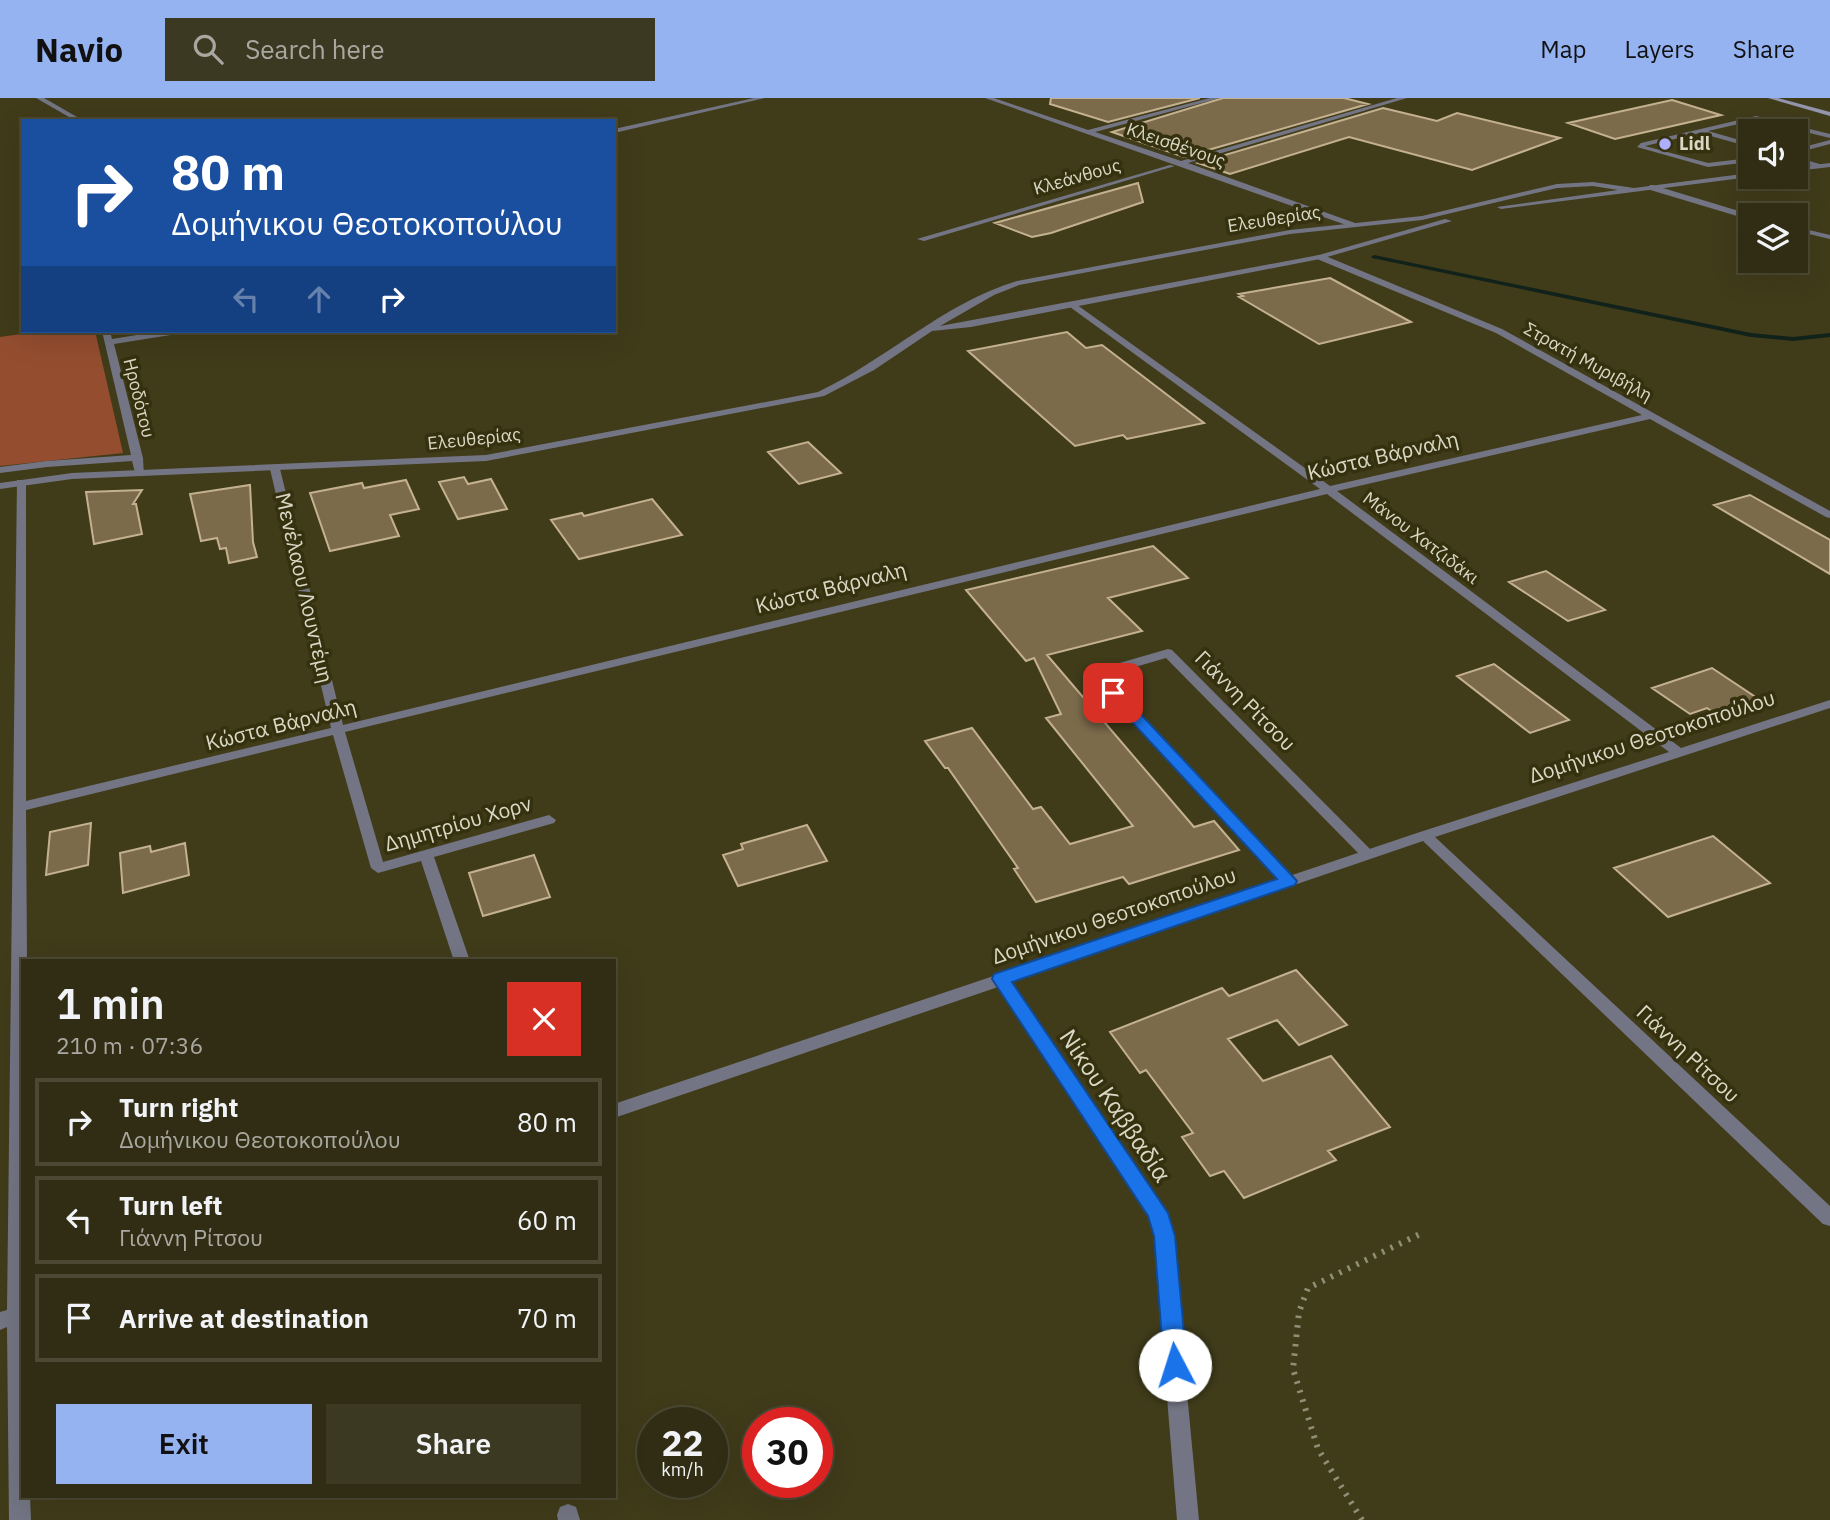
<!DOCTYPE html>
<meta charset="utf-8">
<style>
body{margin:0;font-family:"IBM Plex Sans",sans-serif;background:#3c3922;color:#f1f3f6;height:100vh;display:flex;flex-direction:column;font-size:26px;white-space:nowrap}
*{box-sizing:border-box;margin:0}
p{font-size:23px;color:#a8a8a0}
.icon{flex:none;width:38px;height:38px;fill:none;stroke:currentColor;stroke-width:2;stroke-linecap:round;stroke-linejoin:round}
.map{position:relative;flex:1;overflow:hidden}
.panel{position:absolute;left:21px;top:861px;width:595px;height:539px;display:flex;flex-direction:column;background:#302d14;border-radius:0px;box-shadow:0 7px 28px #0002,0 0 0 2px #4b4934}
.panel>*{flex:none}
.guide{position:absolute;left:21px;top:21px;width:595px;height:214px;border-radius:0px;box-shadow:0 7px 28px #0002,0 0 0 2px #4b4934;background:#1a4fa0;color:#fff;overflow:hidden}
.buttons{position:absolute;left:1738px;top:21px;display:grid;gap:14px}
.buttons a{display:grid;place-items:center;width:70px;height:70px;border-radius:0px;background:#302d14;box-shadow:0 7px 28px #0002,0 0 0 2px #4b4934;font-size:35px}
.speed{position:absolute;left:637px;top:1309px;display:flex;gap:14px;font-size:35px;font-weight:700;text-align:center}
.speed>*{display:grid;place-content:center;width:91px;height:91px;border-radius:50%;background:#302d14;box-shadow:0 7px 28px #0002,0 0 0 2px #4b4934;line-height:1}
.speed small{font-size:18px;font-weight:400}
.speed .limit{border:10px solid #d22;background:#fff;color:#111}
.pin{position:absolute;display:grid;place-items:center;width:60px;height:60px;color:#fff;margin:-30px;border-radius:14px;box-shadow:0 4px 10px #0006}
.me{position:absolute;width:77px;margin:-38px;rotate:355deg;stroke-linejoin:round;filter:drop-shadow(0 0 5px #0008)}
.turn{display:flex;align-items:center;gap:24px;height:147px;padding:0 35px;font-size:32px}
.turn .icon{width:91px;height:91px;stroke-width:2.5}
.turn b{display:block;font-size:49px;line-height:60px}
.lanes{display:flex;align-items:center;height:66px;padding:0 35px;background:#0003;justify-content:center;gap:35px;direction:ltr}
.lanes .off{opacity:.35}
.round{display:grid;place-items:center;flex:none;width:74px;height:74px;border-radius:0px;background:#3c3922}
.summary{display:flex;align-items:center;justify-content:space-between;height:119px;padding:0 35px}
h1{font-size:42px;font-weight:600;line-height:52px}
.button{display:flex;gap:14px;margin-top:auto;padding:14px 35px}
.button a{flex:1;height:80px;border-radius:0px;background:#95b2f1;color:#111;font-size:28px;font-weight:600;line-height:80px;text-align:center}
.button a+a{background:#3c3922;color:#f1f3f6}
ul{padding:0;list-style:none}
li{display:flex;align-items:center;gap:21px;height:88px;margin:0 14px 10px;padding:0 21px;border:4px solid #4b4934;border-radius:0px}
li div{flex:1}
li b{display:block;font-size:26px}
li em{font-style:normal}
header{display:flex;align-items:center;gap:42px;box-sizing:border-box;height:98px;padding:0 35px;background:#95b2f1;color:#111}
header strong{font-size:33px}
nav{display:flex;gap:38px;margin-inline-start:auto;font-size:24px}
.search{width:490px;height:63px;background:#3c3922;display:flex;align-items:center;gap:18px;box-sizing:border-box;padding:0 24px;border-radius:0px;color:#a8a8a0;font-size:26px}
.map>svg:first-child{display:block}
</style>
<header>
<strong>Navio</strong>
<div class="search"><svg class="icon" aria-label="search" viewBox="0 0 24 24"><circle cx="10" cy="10" r="6"/><path d="M15 15l6 6"/></svg>Search here</div>
<nav><a>Map</a><a>Layers</a><a>Share</a></nav>
</header>
<div class="map">
<svg width="1830" height="1422" viewBox="0 0 1830 1422">
<rect width="100%" height="100%" fill="#403c1a"/>
<path fill="#944d2f" d="M43,233H95L123,355L0,368V239Z"/>
<g fill="none" stroke-linecap="round" stroke-linejoin="round">
<path fill="#11221a" fill-rule="evenodd" d="M1374,157L1751,235L1793,239L1830,235V239L1793,243L1751,239L1372,160L1371,159Z"/>
</g>
<path fill="#7c6b4b" stroke="#c4b18f" stroke-width="2" d="M1051,0H1200L1108,24L1050,6Z
M1223,0H1344L1368,6L1184,59L1112,34Z
M1672,2L1721,17L1615,41L1568,25Z
M1383,10L1437,23L1457,15L1560,40L1472,72L1349,39L1230,76L1198,65Z
M1138,85L1143,104L1051,135L1032,139L995,125Z
M1330,180L1411,224L1319,246L1239,199L1243,198L1239,196Z
M1067,234L1086,250L1102,247L1204,325L1127,341L1123,337L1075,348L968,253Z
M808,344L841,375L799,386L768,354Z
M464,379L468,386L491,381L507,411L458,421L439,384Z
M406,382L419,411L390,417L399,438L330,453L310,395L362,385L364,390Z
M250,387L253,444L257,459L229,465L226,450L220,451L217,440L201,443L190,396Z
M142,392L133,406H136L142,436L94,446L86,394Z
M1750,397L1830,442V476L1714,407Z
M652,401L682,437L579,461L551,422L582,415L584,418Z
M1153,448L1188,480L1108,500L1142,533L1047,557L1194,729L1214,723L1239,752L1129,786L1123,779L1036,804L1014,771L1018,770L948,670H945L925,643L972,630L1033,711L1041,709L1070,746L1133,728L1046,620L1061,616L1034,560L1026,563L966,492Z
M1546,473L1605,512L1568,523L1509,484Z
M1494,566L1569,622L1530,635L1457,578Z
M1712,570L1763,604L1720,619L1707,610L1690,616L1652,590Z
M91,725L88,767L46,777L50,734Z
M807,727L827,763L738,788L723,757L743,751L741,746Z
M1713,738L1770,785L1668,819L1614,770Z
M185,745L189,777L123,795L120,755L150,748L151,754Z
M534,757L550,799L483,818L469,775Z
M1296,872L1347,927L1299,947L1277,922L1228,941L1263,983L1331,958L1390,1029L1328,1053L1336,1062L1244,1100L1224,1073L1210,1078L1182,1039L1193,1035L1146,972L1140,975L1110,934L1222,890L1229,898Z"/>
<g fill="none" stroke-linecap="round" stroke-linejoin="round">
<path stroke="#908e74" stroke-width="6" stroke-dasharray="2.5 7" stroke-linecap="butt" d="M1362,1422L1318,1351L1293,1271L1299,1214L1308,1190L1422,1135"/>
<path fill="#747584" fill-rule="evenodd" d="M754,0H765L614,35V31Z
M1756,18L1830,36V40L1756,22L1708,33L1750,45V49L1700,35L1645,48L1708,65L1750,60V64L1708,69L1637,49L1641,45Z
M1830,42V46L1796,55V51Z
M1796,59L1823,67L1824,68L1821,70L1796,63Z
M1170,67L1175,68L924,143L917,141Z
M1168,551L1172,552L1372,753L1374,756L1372,759H1362L1166,560L1104,578L1296,783L1289,788L1284,787L1090,576L1092,573Z"/>
<path fill="#747584" fill-rule="evenodd" d="M36,0H44L84,23H76Z
M985,0H994L1088,32L1210,0H1220L1095,34L1181,63L1397,0H1407L1188,65L1355,125L1356,127L1352,129Z
M1650,87H1653L1752,117H1750V121H1747L1647,91Z
M1796,129L1830,137V141L1796,133Z
M1317,157H1323L1502,231L1830,413V420L1826,419L1650,321L1337,393L1681,650L1830,602V610L1435,739L1830,1108V1128L1823,1126L1423,743L1011,884L1171,1125L1199,1422H1177L1153,1127L998,889L614,1020V1006L1420,734L1669,654L1327,396L345,634L383,764L549,717L556,722L554,725L434,759L470,863H454L421,763L378,775L371,770L333,637L26,712L27,863H23V1398H30L31,1422H9L7,1229L0,1232V1214L7,1212L17,382H25L26,384V703L331,630L270,371L275,368L280,371L343,627L1320,391L1070,209L1069,207L1073,204L1330,388L1642,317L1496,235L1317,161Z
M102,233H110L112,241L162,233H181L177,236L114,246L143,360L144,378H136L132,363L47,369L0,375V369L47,363L131,357Z
M568,1406L576,1409L580,1422H558L557,1417L560,1409Z"/>
<path fill="#747584" fill-rule="evenodd" d="M1830,65V69L1796,73V69Z
M1750,75V79L1501,111L1497,109L1618,92L1593,88L1557,90L1422,122L1290,136L1019,187L994,197L940,228L1319,157L1445,121L1452,123L1320,161L971,229L932,233L874,272L824,298L486,363L72,381L0,391V385L72,375L486,357L818,294C887,261 944,205 1017,183L1290,132L1422,118L1557,86L1593,84L1634,90Z"/>
<path fill="#9395ad" fill-rule="evenodd" d="M1768,0H1778L1830,14V18Z"/>
</g>
<path fill="#1a73e8" stroke="#114b97" stroke-width="2" d="M1113,591L1118,592L1297,783L1295,787L1012,884L1168,1115L1175,1138L1187,1267L1183,1274L1175,1277L1167,1274L1164,1267L1154,1138L1148,1118L992,881L994,876L1277,781L1108,598L1106,595Z"/>
<circle fill="#adaffb" stroke="#35310f" stroke-width="2.5" cx="1665" cy="46" r="7"/>
<g text-anchor="middle" stroke-width="7" stroke-linejoin="round" paint-order="stroke">
<g font-size="18" font-weight="bold" fill="#d9d8c5" stroke="#35310f" text-anchor="start">
<text x="1679" y="52">Lidl</text>
</g>
<g font-size="18" fill="#d9d8c5" stroke="#35310f">
<text transform="translate(1176 47) rotate(19)" y="6">Κλεισθένους</text>
<text transform="translate(1077 79) rotate(-16)" y="6">Κλεάνθους</text>
<text transform="translate(1274 121) rotate(-9)" y="6">Ελευθερίας</text>
<text transform="translate(1588 264) rotate(29)" y="6">Στρατή Μυριβήλη</text>
<text transform="translate(139 300) rotate(76)" y="6">Ηροδότου</text>
<text transform="translate(474 341) rotate(-6)" y="6">Ελευθερίας</text>
<text transform="translate(1421 440) rotate(37)" y="6">Μάνου Χατζιδάκι</text>
</g>
<g font-size="21" fill="#d9d8c5" stroke="#35310f">
<text transform="translate(1383 358) rotate(-13)" y="7">Κώστα Βάρναλη</text>
<text transform="translate(304 490) rotate(77)" y="7">Μενέλαου Λουντέμη</text>
<text transform="translate(831 490) rotate(-14)" y="7">Κώστα Βάρναλη</text>
<text transform="translate(1245 603) rotate(45)" y="7">Γιάννη Ρίτσου</text>
<text transform="translate(281 627) rotate(-14)" y="7">Κώστα Βάρναλη</text>
<text transform="translate(1652 639) rotate(-18)" y="7">Δομήνικου Θεοτοκοπούλου</text>
<text transform="translate(458 726) rotate(-16)" y="7">Δημητρίου Χορν</text>
<text transform="translate(1114 818) rotate(-19)" y="7">Δομήνικου Θεοτοκοπούλου</text>
<text transform="translate(1688 956) rotate(43)" y="7">Γιάννη Ρίτσου</text>
</g>
<g font-size="24" fill="#d9d8c5" stroke="#35310f">
<text transform="translate(1115 1008) rotate(56)" y="8">Νίκου Καββαδία</text>
</g>
</g>
</svg>
<div class="buttons">
<a><svg class="icon" aria-label="sound" viewBox="0 0 24 24"><path d="M4 9h4l5-4v14l-5-4H4zM17 9q2 3 0 6"/></svg></a>
<a><svg class="icon" aria-label="layers" viewBox="0 0 24 24"><path d="M12 4l9 5-9 5-9-5zM3 14l9 5 9-5"/></svg></a>
</div>
<div class="speed"><div>22<small>km/h</small></div><div class="limit">30</div></div>
<div class="pin" style="left:1113px;top:595px;background:#d93025"><svg class="icon" aria-label="arrive" viewBox="0 0 24 24"><path d="M6 21V4h12l-3 4 3 4H6"/></svg></div>
<svg class="me" style="left:1175px;top:1267px" viewBox="-20 -20 40 40"><circle r="19" fill="#fff"/><path d="M0-13L10 11 0 6-10 11z" fill="#1a73e8"/></svg>
<div class="guide">
<div class="turn"><svg class="icon" aria-label="right" viewBox="0 0 24 24"><path d="M7 20v-9h11M14 6l5 5-5 5"/></svg><div><b>80 m</b>Δομήνικου Θεοτοκοπούλου</div></div>
<div class="lanes"><svg class="icon off" aria-label="left" viewBox="0 0 24 24"><path d="M17 20v-9H6M10 6l-5 5 5 5"/></svg><svg class="icon off" aria-label="ahead" viewBox="0 0 24 24"><path d="M12 20V5M6 11l6-6 6 6"/></svg><svg class="icon" aria-label="right" viewBox="0 0 24 24"><path d="M7 20v-9h11M14 6l5 5-5 5"/></svg></div>
</div>
<section class="panel">
<div class="summary"><div><h1>1 min</h1><p>210 m · 07:36</p></div><a class="round" style="background:#d93025;color:#fff"><svg class="icon" aria-label="close" viewBox="0 0 24 24"><path d="M6 6l12 12M18 6L6 18"/></svg></a></div>
<ul>
<li><svg class="icon" aria-label="right" viewBox="0 0 24 24"><path d="M7 20v-9h11M14 6l5 5-5 5"/></svg><div><b>Turn right</b><p>Δομήνικου Θεοτοκοπούλου</p></div><em>80 m</em></li>
<li><svg class="icon" aria-label="left" viewBox="0 0 24 24"><path d="M17 20v-9H6M10 6l-5 5 5 5"/></svg><div><b>Turn left</b><p>Γιάννη Ρίτσου</p></div><em>60 m</em></li>
<li><svg class="icon" aria-label="arrive" viewBox="0 0 24 24"><path d="M6 21V4h12l-3 4 3 4H6"/></svg><div><b>Arrive at destination</b></div><em>70 m</em></li>
</ul>
<div class="button"><a>Exit</a><a>Share</a></div>
</section>
</div>
